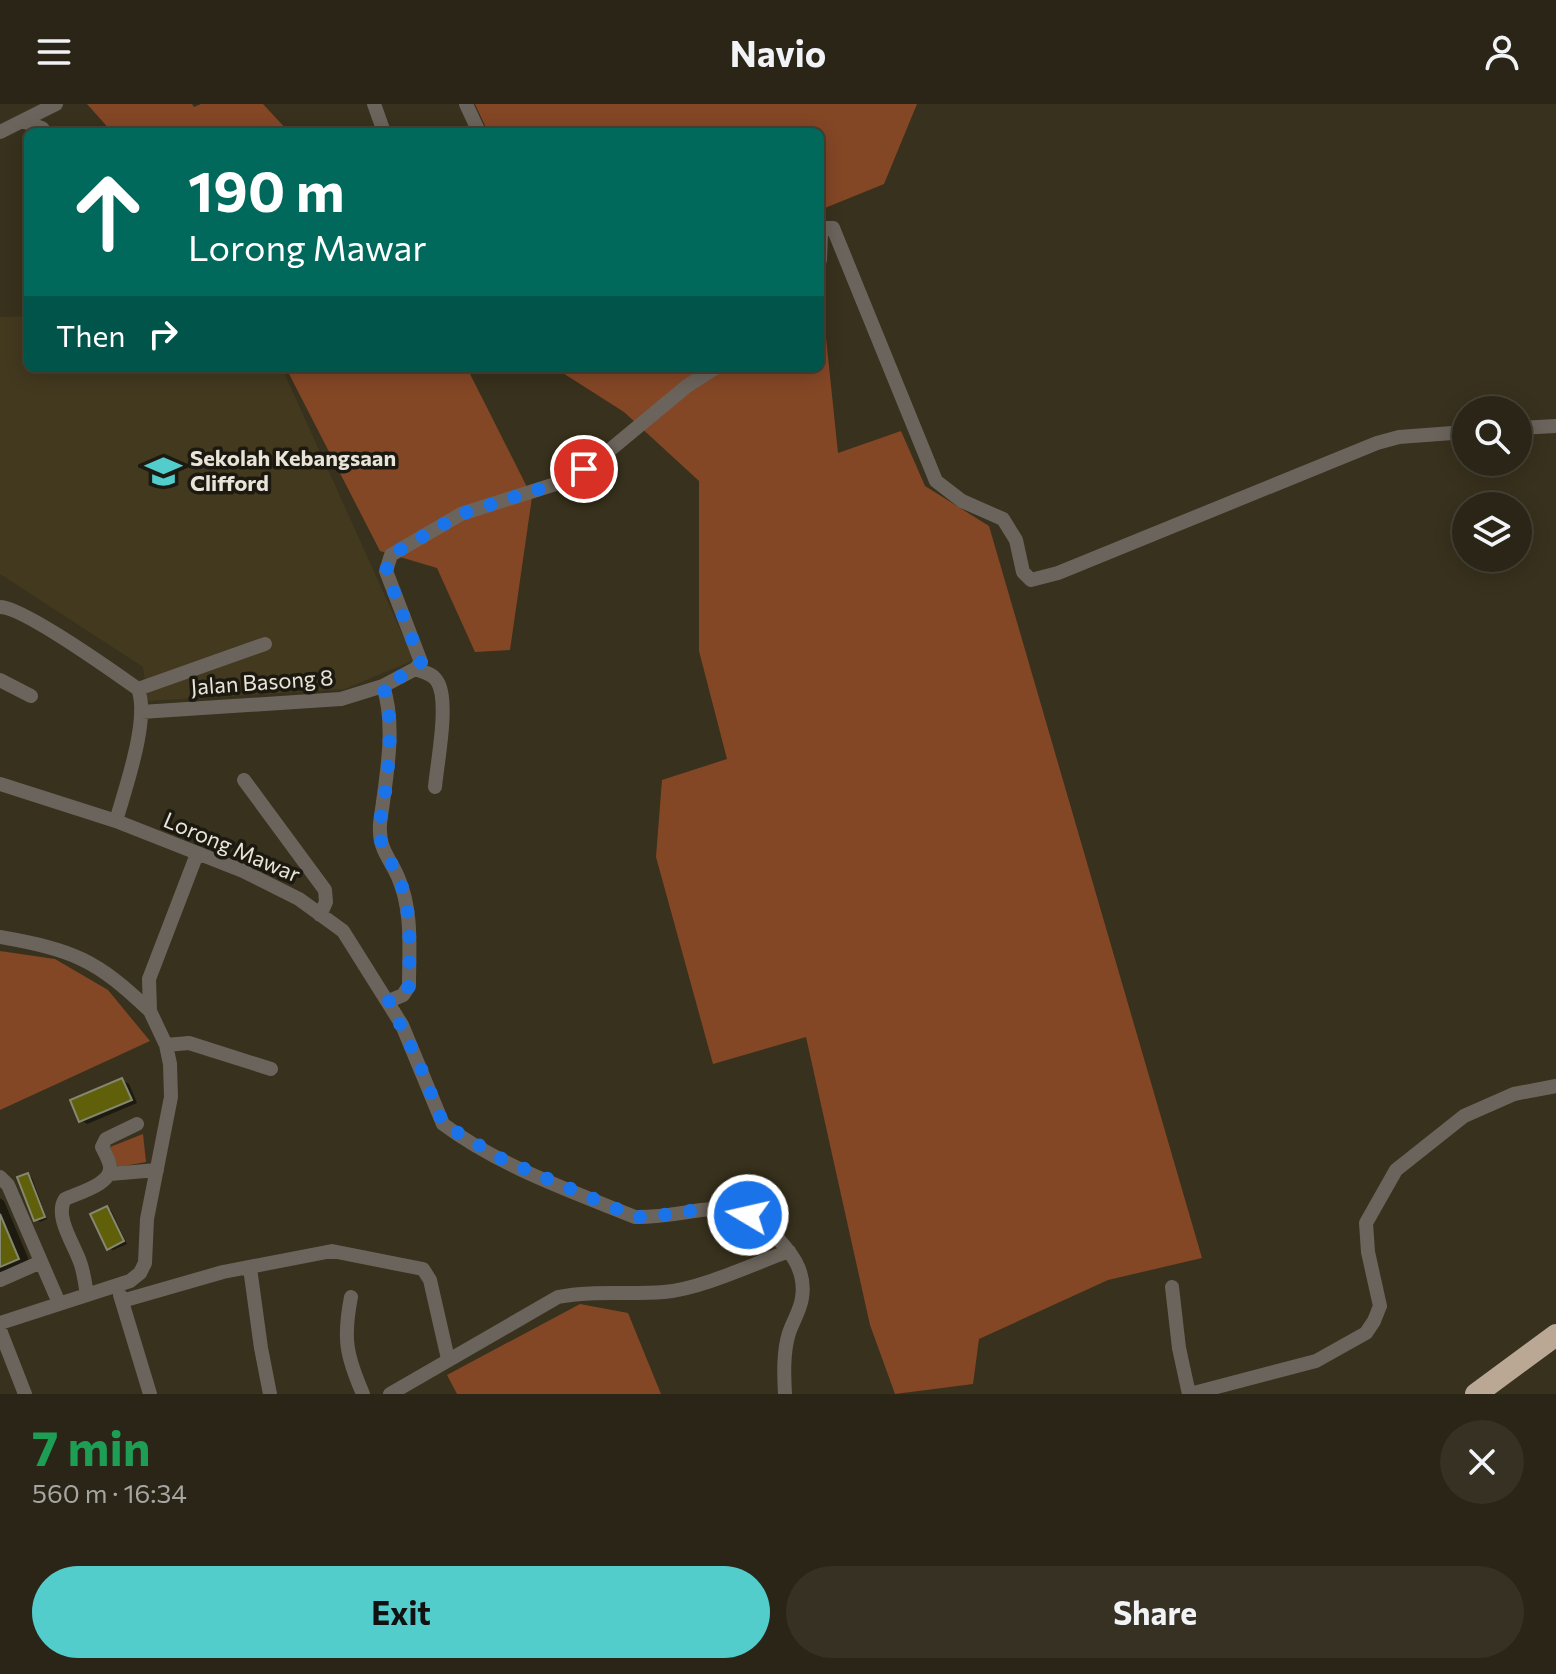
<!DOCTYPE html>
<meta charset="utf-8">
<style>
body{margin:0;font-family:Commissioner,sans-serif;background:#363123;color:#f1f3f6;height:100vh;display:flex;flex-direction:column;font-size:30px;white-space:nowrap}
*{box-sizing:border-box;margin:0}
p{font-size:26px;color:#a5a5a1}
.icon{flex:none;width:44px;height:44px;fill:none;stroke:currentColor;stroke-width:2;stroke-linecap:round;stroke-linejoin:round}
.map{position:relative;height:1290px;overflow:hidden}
.details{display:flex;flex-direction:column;background:#2a2516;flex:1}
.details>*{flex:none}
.hud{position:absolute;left:24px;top:24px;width:800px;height:244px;border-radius:12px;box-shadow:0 4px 20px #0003,0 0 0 2px #464235;background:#00695c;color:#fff;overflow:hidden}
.buttons{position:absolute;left:1452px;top:292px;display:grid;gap:16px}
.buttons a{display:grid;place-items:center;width:80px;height:80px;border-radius:50%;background:#2a2516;box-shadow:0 4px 20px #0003,0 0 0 2px #464235;font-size:40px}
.pin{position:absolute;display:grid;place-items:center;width:68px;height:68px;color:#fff;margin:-34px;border:4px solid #fff;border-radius:50%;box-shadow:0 2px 8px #0007}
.me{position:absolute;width:88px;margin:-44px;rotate:279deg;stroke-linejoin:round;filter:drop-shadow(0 0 6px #0008)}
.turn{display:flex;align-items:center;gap:28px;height:168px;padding:0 32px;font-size:36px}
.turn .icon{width:104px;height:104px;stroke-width:2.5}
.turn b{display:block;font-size:56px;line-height:68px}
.then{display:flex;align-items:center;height:76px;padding:0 32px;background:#0003;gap:16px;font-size:30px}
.round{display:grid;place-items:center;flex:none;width:84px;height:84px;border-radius:42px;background:#363123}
.headline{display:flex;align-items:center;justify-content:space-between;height:136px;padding:0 32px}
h1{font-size:48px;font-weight:700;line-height:60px;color:#1e9e55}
.cta{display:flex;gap:16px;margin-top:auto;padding:16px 32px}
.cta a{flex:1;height:92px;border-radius:48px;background:#52cdcc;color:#111;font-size:32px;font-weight:700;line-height:92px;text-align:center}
.cta a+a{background:#363123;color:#f1f3f6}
header{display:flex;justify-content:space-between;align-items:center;height:104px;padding:0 32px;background:#2a2516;font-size:36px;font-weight:700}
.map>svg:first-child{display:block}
</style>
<header><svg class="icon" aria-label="menu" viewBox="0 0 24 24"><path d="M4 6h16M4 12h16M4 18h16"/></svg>Navio<svg class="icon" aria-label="person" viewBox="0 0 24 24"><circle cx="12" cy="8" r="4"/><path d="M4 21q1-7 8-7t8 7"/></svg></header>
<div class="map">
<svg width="1556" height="1290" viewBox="0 0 1556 1290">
<rect width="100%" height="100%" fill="#38311d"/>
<path fill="#43391f" d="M28,212V264H282L414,556L345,585L148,597L143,563L0,470V213Z"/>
<path fill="#844726" d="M87,0H192L194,3L201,0H263L289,28H112Z
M475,0H917L884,80L820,106V28H488Z
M820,176L838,349L901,327L925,382L989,422L1202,1154L1108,1176L979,1235L973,1280L895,1290L870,1221L806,933L713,960L656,753L662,676L727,655L699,547V377L624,308L555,264H820Z
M286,264H467L532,393L510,546L475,548L437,464L380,447Z
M0,847L55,855L108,886L150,937L0,1006Z
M143,1030L146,1058L118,1063L110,1043Z
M580,1200L628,1209L661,1290H457L447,1271Z"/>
<path fill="#0007" d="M122,976L129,980L137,999L87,1020L81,1016Z
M28,1071L32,1074L47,1115L40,1118L36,1115Z
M0,1094L4,1097L32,1163L0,1177Z
M107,1104L111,1106L127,1140L113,1146L109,1144Z"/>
<path fill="#5f6009" stroke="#868770" stroke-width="2" d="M122,974L132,996L79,1018L70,996Z
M28,1069L45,1113L34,1117L17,1073Z
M107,1102L124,1137L107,1146L90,1110Z
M0,1110L19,1155L0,1163Z"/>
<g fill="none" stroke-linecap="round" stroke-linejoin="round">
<path stroke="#6b645c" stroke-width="14" d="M374,0L384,28
M466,0L479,28
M22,17L42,24L45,28
M0,28L56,0
M820,156L821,130L826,124H833L936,377L962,397L1003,415L1016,436L1023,468L1031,476L1058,469L1377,339L1399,333L1466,328
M1518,324L1556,322
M0,503C23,503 114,568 138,585C150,615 125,685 116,717
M415,565C423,568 432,569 437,577C450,596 437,659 435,683
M0,576L31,592
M138,585L265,540
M141,608L341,595L383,582
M244,676L325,786L326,798L320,811
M0,680L116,717L243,767L299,795L343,827L402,921L443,1020C499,1062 571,1087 635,1113C703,1114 734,1080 786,1144C799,1159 805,1175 802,1194C800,1207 793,1217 789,1229C783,1248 784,1271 785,1290
M0,833C73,846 96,855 150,907
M389,897L403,891L409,882C409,846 413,807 398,773C392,758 380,746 380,728C379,718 382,708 383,698C388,662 395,617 383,582L415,565L421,558L386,467L391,451L461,410L568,376L599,355L687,282L715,264
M166,941L189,939L271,965
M110,1070L157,1066
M0,1073L8,1081L59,1199
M250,1164L261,1244L270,1290
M0,1176L41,1158
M1172,1183L1179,1244L1189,1290
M87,1191C85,1180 84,1168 80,1158C74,1140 54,1112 65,1095C78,1089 113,1080 110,1062C109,1056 105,1049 102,1043L106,1035L137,1020
M120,1191L150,1290
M351,1193C343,1234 346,1251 363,1290
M122,1197L223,1168L332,1147L423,1165L430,1176L448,1255
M0,1219L130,1177L140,1169L145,1159L147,1115L171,993L170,960L166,941L150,907L149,875L197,750
M0,1226L25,1290
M390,1290L558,1193C593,1186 628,1191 664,1188C701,1185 753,1160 789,1147
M1190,1290L1316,1257L1366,1229L1374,1217L1380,1202L1368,1148L1366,1119L1396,1066L1464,1012L1514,990L1556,982"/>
<path stroke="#baa895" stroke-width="22" d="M1476,1290L1556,1231"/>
</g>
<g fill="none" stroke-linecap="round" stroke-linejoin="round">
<path stroke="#1a73e8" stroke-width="14" stroke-dasharray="0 25.2" d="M584,365L568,376L461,410L391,451L386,467L421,558L415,565L383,582C395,617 388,662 384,698C382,708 379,718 380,728C380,746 392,757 398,773C413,807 409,846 409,882L403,891L389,897L418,957L443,1020L502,1055L635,1113C673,1114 712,1096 748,1111"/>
</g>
<defs>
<symbol id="school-bare" viewBox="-9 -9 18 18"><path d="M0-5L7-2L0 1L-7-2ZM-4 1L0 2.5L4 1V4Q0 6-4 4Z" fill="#52cdcc" stroke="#1c1911" stroke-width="2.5" paint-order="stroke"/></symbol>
</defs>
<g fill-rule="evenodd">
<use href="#school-bare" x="138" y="342" width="51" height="51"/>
</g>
<g text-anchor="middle" stroke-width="7" stroke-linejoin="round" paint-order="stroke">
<g font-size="22" font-weight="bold" fill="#e9e4d8" stroke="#1c1911" text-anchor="start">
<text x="190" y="362">Sekolah Kebangsaan<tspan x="190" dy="25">Clifford</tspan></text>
</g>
<g font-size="22" fill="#e9e4d8" stroke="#1c1911">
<text transform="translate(262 578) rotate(-4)" y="8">Jalan Basong 8</text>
<text transform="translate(232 743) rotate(23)" y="8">Lorong Mawar</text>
</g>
</g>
</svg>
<div class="buttons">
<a><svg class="icon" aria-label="search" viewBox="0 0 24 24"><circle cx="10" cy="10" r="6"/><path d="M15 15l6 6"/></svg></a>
<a><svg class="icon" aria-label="layers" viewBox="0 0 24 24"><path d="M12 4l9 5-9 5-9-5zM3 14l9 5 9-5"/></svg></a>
</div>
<div class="pin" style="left:584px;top:365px;background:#d93025"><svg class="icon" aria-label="arrive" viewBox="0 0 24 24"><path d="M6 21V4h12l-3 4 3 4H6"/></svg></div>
<svg class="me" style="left:748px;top:1111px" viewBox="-20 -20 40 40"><circle r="17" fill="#1a73e8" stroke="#fff" stroke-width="3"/><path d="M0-11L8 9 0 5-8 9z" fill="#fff"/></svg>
<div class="hud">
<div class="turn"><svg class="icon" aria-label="ahead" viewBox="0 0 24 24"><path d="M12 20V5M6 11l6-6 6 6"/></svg><div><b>190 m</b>Lorong Mawar</div></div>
<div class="then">Then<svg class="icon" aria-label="right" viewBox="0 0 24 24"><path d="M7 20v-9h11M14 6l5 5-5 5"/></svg></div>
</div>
</div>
<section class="details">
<div class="headline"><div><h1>7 min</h1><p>560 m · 16:34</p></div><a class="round"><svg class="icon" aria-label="close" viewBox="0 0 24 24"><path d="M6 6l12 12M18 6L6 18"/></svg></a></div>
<div class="cta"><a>Exit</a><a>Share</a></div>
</section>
